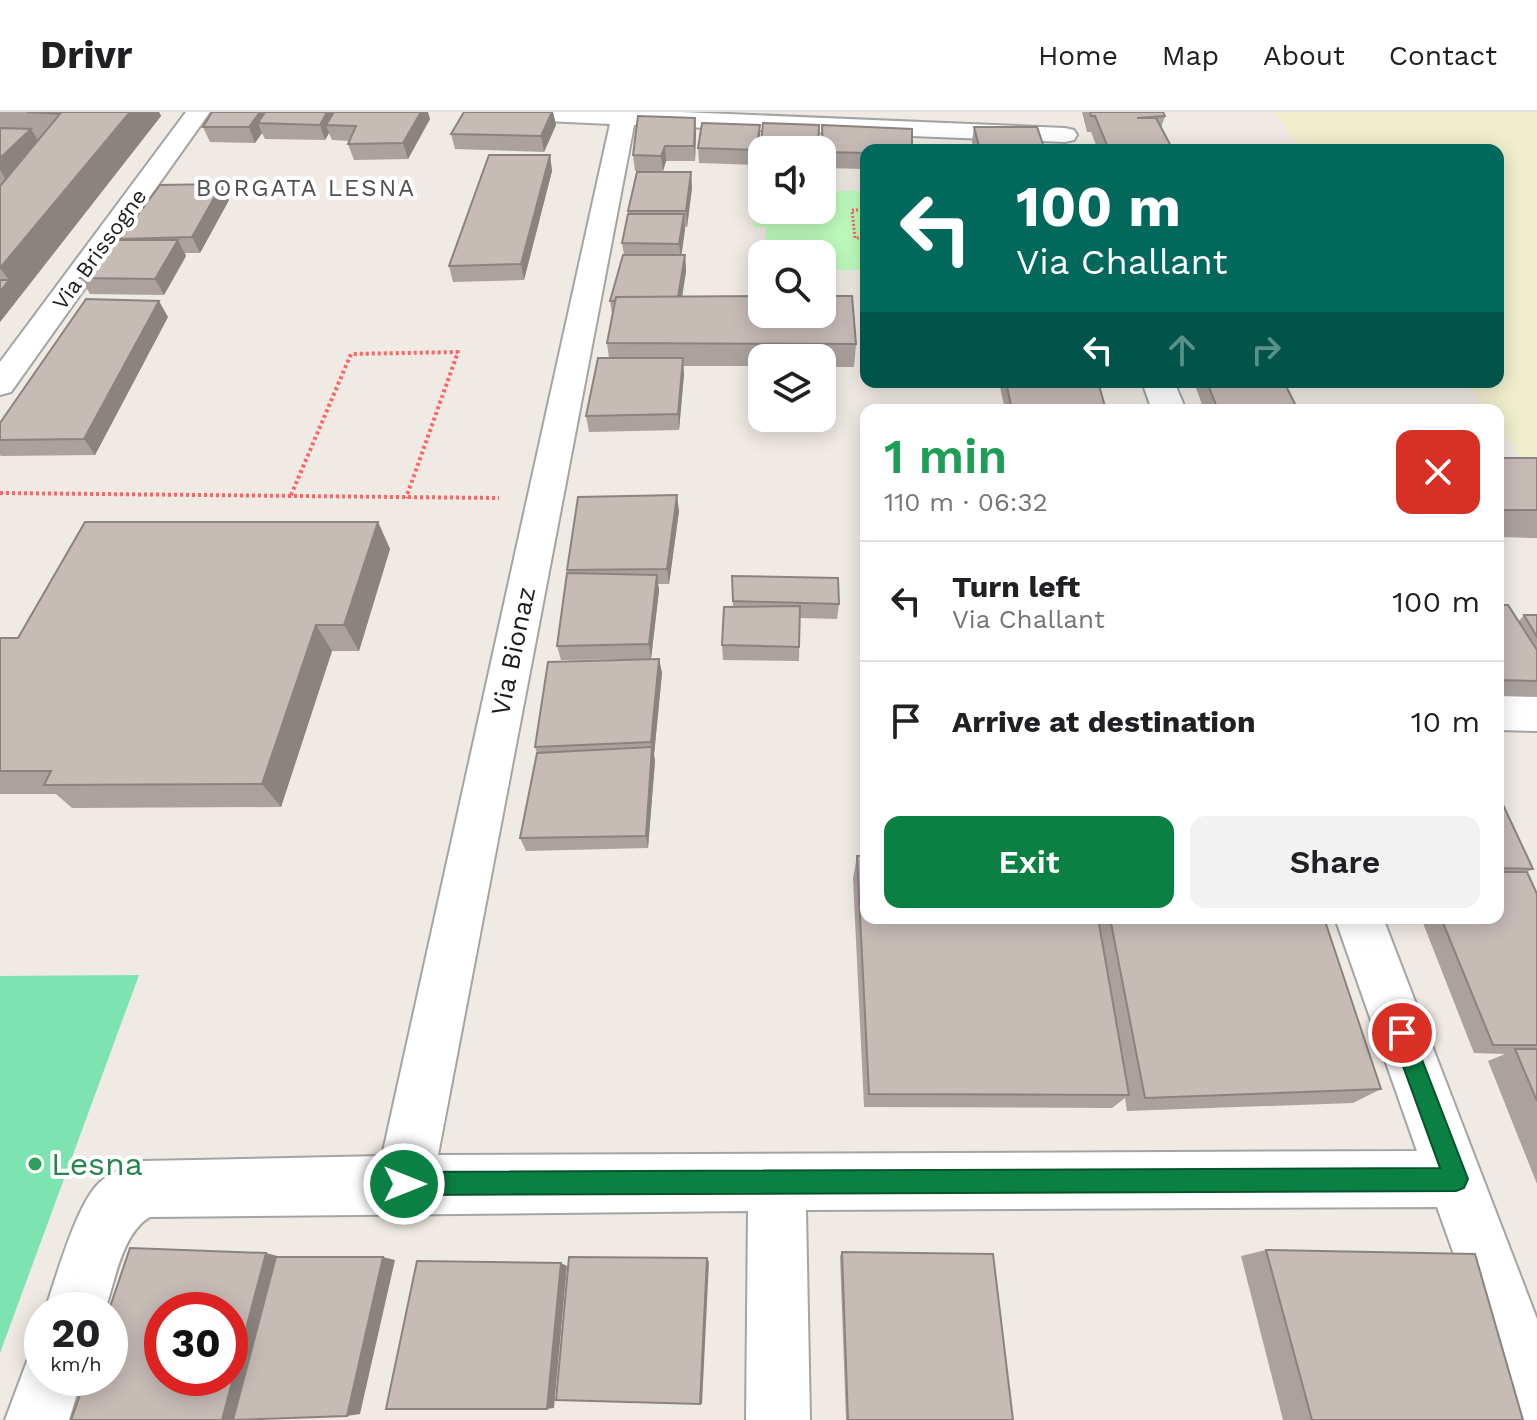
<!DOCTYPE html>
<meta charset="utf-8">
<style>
body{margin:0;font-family:"Work Sans",sans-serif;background:#f2f2f2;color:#202124;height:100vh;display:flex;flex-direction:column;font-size:30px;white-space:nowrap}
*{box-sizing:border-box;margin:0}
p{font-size:26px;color:#757577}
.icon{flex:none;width:44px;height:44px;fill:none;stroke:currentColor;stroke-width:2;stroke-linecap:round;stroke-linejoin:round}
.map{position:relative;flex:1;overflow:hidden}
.sheet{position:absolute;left:860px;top:292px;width:644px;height:520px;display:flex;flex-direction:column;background:#fff;border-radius:16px;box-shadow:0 4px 20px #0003}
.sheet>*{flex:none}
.banner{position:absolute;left:860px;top:32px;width:644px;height:244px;border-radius:16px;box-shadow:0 4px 20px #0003;background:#00695c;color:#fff;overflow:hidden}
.fabs{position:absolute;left:748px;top:24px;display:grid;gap:16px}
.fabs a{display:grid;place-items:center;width:88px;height:88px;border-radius:16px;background:#fff;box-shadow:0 4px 20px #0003;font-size:40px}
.speed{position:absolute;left:24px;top:1180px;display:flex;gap:16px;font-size:40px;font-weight:700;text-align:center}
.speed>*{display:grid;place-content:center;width:104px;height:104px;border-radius:50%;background:#fff;box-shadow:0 4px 20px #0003;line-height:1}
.speed small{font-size:20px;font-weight:400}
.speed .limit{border:12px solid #d22;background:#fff;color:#111}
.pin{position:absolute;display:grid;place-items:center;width:68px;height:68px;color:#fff;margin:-34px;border:4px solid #fff;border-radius:50%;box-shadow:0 2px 8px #0007}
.me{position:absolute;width:88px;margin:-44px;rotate:90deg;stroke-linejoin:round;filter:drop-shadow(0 0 6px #0008)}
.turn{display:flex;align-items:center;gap:28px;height:168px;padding:0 24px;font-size:36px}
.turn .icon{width:104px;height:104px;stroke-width:2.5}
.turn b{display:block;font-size:56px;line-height:68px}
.lanes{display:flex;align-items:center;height:76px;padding:0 24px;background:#0003;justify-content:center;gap:40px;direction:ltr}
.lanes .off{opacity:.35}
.round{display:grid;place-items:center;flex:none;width:84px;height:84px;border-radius:16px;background:#f2f2f2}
.summary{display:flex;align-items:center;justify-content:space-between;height:136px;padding:0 24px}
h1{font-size:48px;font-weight:600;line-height:60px;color:#1e9e55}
.button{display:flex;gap:16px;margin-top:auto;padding:16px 24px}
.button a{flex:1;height:92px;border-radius:16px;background:#0b8043;color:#fff;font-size:32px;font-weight:600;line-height:92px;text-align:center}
.button a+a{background:#f2f2f2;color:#202124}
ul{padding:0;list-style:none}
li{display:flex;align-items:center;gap:24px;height:120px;padding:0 24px;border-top:2px solid #e0e0e0}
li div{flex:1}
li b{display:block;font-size:30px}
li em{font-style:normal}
header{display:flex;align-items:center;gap:48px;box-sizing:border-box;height:112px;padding:0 40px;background:#fff;border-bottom:2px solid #e0e0e0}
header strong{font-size:38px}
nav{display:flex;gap:44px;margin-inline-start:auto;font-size:28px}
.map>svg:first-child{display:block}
</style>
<header>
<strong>Drivr</strong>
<nav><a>Home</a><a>Map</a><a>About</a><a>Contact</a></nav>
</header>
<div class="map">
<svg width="1537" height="1308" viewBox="0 0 1537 1308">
<rect width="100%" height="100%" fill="#efeae3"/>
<path fill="#efeecd" d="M1275,0H1537V369L1498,314V298H1486L1467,270H1498V38H1302Z"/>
<path fill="#befcbd" d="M754,79H762V98H822V79H866V158H822V142H766V115H753Z"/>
<path fill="#7ce3b1" d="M139,863L0,1241V864Z"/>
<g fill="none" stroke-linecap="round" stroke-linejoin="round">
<defs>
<path id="minor" d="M186,0H210L11,280L0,283V250Z
M491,0H681L1065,16L1074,18L1077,23L1074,28L1065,30L634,13L438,1043L1417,1039L1335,806H1383L1537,1207V1308H1513L1437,1095L806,1098L810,1308H746L748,1099L150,1105C122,1121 115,1169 105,1198H45C56,1166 76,1093 99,1071C110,1060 130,1054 144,1049L382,1044L610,12L503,7L494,5Z
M1142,270H1174L1186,298H1152Z
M1498,584L1537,585V619L1498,618Z
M42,1238V1266H82L69,1308H5L29,1244Z"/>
</defs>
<use href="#minor" stroke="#a4a4a4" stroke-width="4"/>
<path stroke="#ff6564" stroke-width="3" stroke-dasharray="2 2" stroke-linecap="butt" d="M866,98H852L855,126H866"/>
<path stroke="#ff6564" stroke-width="4" stroke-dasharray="3 3" stroke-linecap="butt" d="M0,381L499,386
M291,383L351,242L458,240L406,386"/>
<use href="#minor" fill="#fff" fill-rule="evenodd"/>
</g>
<path fill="#aba19d" d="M0,0H159L161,4L0,210Z
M212,0L430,7L408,47L354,48L348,32L350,29L332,28L329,21L325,28L265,27L262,21L255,31L210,30L203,15Z
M464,0H553L556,13L544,40L455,37L451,22Z
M1082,0H1163L1165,4L1161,16L1173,38H1098L1091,20H1087Z
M822,13L866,38V57L822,56Z
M974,15L1045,38H974L972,30Z
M696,21L695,49H666L663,59H635L633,43Z
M760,28L756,53L699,51L698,36Z
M762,38V55H760V39Z
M550,43L552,59L524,168L453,170L449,154Z
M691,60L692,76L687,115H685L681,143H685L686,159L682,185L856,232L854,255H822V246H762V254H683L684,262L679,318L589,320L586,304L609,246L607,231L612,202L610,189L624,143L622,131L628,99Z
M229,88L200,141H185L186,144L164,183L90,182L80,166L121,128L120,127Z
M168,205L95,343L1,344L0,343V311Z
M999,270H1098L1106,298H1005Z
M1199,270H1284L1298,298H1204L1196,276Z
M1498,346H1537V426L1498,425Z
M679,399L669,472H658L659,478L651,547L561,548L557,534L567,458Z
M378,410L390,437L359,539H332L281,695L72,696L56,682H0V526H18Z
M732,464L839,492L837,507L800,506L799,549L723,548L722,533L733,495Z
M1498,493L1519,509L1524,503H1537V583H1498Z
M659,547L662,561L654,643L655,649L648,736L526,739L520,726L537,641L535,635Z
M1498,682L1533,757L1527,760L1537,782V1072L1488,949L1505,942L1474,941L1421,806H1498Z
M857,744L866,806H1324L1381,977L1353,991L1127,999L1125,986L1112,996L864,995L853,766Z
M1266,1138L1523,1308H1283L1241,1144Z
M842,1140L1013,1308H846L840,1144Z"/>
<path fill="#8b837f" d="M130,0H159L161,4L0,210V180L9,168L0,156Z
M260,0H268L258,11L262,21L255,31L249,15Z
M327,0H338L326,13L329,21L325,28L320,13Z
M421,0H428L430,7L408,47L403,31Z
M552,0H553L556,13L544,40L541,24Z
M695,6L696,21L695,49L694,34Z
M760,13V28L756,53V38Z
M31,17L44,38L9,73L0,58V46Z
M665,34L666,49L663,59L661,44Z
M550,43L552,59L524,168L521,152Z
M691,60L692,76L687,115L686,99Z
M222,72L229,88L200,141L192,125Z
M684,102L685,118L681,147L679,132Z
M178,128L186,144L164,183L155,167Z
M685,143L686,159L679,205L677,189Z
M159,189L168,205L95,343L84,327Z
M683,246L684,262L679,318L678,302Z
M677,383L679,399L669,472L667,457Z
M378,410L390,437L359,539L344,513Z
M657,463L659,478L651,547L649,532Z
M316,513L332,539L281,695L262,672Z
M659,547L662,561L654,643L655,649L648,736L646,724L652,636L651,630Z
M266,1141L281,1145L238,1308H222Z
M383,1145L395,1148L360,1302L347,1304Z
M707,1146L709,1150L702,1292H700Z
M561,1151L567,1154L554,1296L547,1297Z"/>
<path fill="#c7bbb6" stroke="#8b837f" stroke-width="2" fill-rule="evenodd" d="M27,0H130L0,156V74L60,2Z
M212,0H260L249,15H203Z
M265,0H327L320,13L258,11Z
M334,0H421L403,31L348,32L356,14L326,13Z
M464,0H552L541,24L451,22Z
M1090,0H1163L1165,4L1137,6H1156L1173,38H1109L1095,4H1091Z
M638,4L695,6L694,34H665L661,44L633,43Z
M702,11L760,13L756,38L698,36Z
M763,11L819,13L818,38H762V39H760Z
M822,13L912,17V38H866V41L823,40Z
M974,15H1037L1045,38H980Z
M0,16L31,17L0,46Z
M489,43H550L521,152L449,154Z
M637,60H691L686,99H628Z
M222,72L192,125L120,127L160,73Z
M628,102H684L679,132L622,131Z
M109,128H178L155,167L80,166Z
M623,143H685L678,185H616L615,189H610Z
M0,168H9L0,180Z
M762,184V202H822V184H852L856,232L607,231L616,185Z
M86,187L159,189L84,327L0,328V311Z
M598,246H683L678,302L586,304Z
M1006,270H1098L1106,298H1012Z
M1207,270H1284L1298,298H1218Z
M1498,346H1537V398H1498Z
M677,383L667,457L567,458L578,385Z
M85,410H378L344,513H316L262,672L44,673L51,659H0V526H18Z
M567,461L657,463L649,532L557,534Z
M732,464L838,466L839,492L733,489Z
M1498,493H1508L1537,538V569L1498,568Z
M800,494L799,535L722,533L724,495Z
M1524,503H1537V525Z
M659,547L651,630L535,635L548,550Z
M652,635L646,724L520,726L537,641Z
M1498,682L1533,757L1498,756Z
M857,744H866V806H1098L1129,983L869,982Z
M1498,760H1527L1537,782V933H1493L1441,806H1498Z
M1110,806H1324L1381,977L1145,986Z
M1515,937H1537V989Z
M130,1136L266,1141L222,1308H71L86,1266H110V1198H109ZM162,1198H230V1266H162Z
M1266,1138L1475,1142L1523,1308H1312Z
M842,1140L993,1142L1013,1308H848Z
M276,1145H383L347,1304L233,1308Z
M569,1145L707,1146L700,1292L556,1288Z
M417,1149L561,1151L547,1297H386Z"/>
<path fill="#0b8043" stroke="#07532c" stroke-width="2" d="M1402,911L1409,914L1468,1067L1464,1076L1456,1079L404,1083L396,1080L392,1072L396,1063L404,1060L1440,1056L1391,921L1394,914Z"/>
<circle fill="#2e9e5b" stroke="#fff" stroke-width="3" cx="35" cy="1052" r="8"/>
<g text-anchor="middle" stroke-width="8" stroke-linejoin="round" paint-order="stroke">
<g font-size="22" fill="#1d1d1d" stroke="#fff">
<text transform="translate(99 137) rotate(-54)" y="8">Via Brissogne</text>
</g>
<g font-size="24" letter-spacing="2" fill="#505050" stroke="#fff">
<text x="306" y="84">BORGATA LESNA</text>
</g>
<g font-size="26" fill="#1d1d1d" stroke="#fff">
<text transform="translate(513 539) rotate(-78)" y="9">Via Bionaz</text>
</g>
<g font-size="32" fill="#27864d" stroke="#fff" text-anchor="start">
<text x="51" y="1063">Lesna</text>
</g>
</g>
</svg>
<div class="fabs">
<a><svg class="icon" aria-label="sound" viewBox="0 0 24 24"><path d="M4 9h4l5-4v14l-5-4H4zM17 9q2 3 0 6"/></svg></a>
<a><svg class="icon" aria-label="search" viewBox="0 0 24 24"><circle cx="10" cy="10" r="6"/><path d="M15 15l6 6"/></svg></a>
<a><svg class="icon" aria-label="layers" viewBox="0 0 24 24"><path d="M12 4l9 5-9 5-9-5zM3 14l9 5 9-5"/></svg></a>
</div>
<div class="speed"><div>20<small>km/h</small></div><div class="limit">30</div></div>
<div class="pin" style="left:1402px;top:921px;background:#d93025"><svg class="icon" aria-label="arrive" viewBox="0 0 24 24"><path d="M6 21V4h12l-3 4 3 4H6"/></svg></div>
<svg class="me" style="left:404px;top:1072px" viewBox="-20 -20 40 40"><circle r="17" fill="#0b8043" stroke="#fff" stroke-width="3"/><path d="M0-11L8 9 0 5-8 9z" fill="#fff"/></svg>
<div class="banner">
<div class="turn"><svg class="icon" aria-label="left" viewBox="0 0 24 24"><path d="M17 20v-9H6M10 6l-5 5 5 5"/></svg><div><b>100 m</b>Via Challant</div></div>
<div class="lanes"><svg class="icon" aria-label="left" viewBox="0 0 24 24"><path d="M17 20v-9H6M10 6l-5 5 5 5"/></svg><svg class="icon off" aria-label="ahead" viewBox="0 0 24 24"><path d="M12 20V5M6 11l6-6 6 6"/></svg><svg class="icon off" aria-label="right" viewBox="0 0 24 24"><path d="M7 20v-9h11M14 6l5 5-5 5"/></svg></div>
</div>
<section class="sheet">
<div class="summary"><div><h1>1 min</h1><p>110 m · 06:32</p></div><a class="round" style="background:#d93025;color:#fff"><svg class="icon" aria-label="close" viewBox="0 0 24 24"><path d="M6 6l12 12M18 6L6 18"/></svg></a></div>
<ul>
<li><svg class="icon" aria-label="left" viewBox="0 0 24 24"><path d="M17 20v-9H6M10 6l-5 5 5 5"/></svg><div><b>Turn left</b><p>Via Challant</p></div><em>100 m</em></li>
<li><svg class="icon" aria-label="arrive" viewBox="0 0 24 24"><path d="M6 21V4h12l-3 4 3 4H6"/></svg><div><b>Arrive at destination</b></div><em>10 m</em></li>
</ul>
<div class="button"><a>Exit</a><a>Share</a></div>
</section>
</div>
